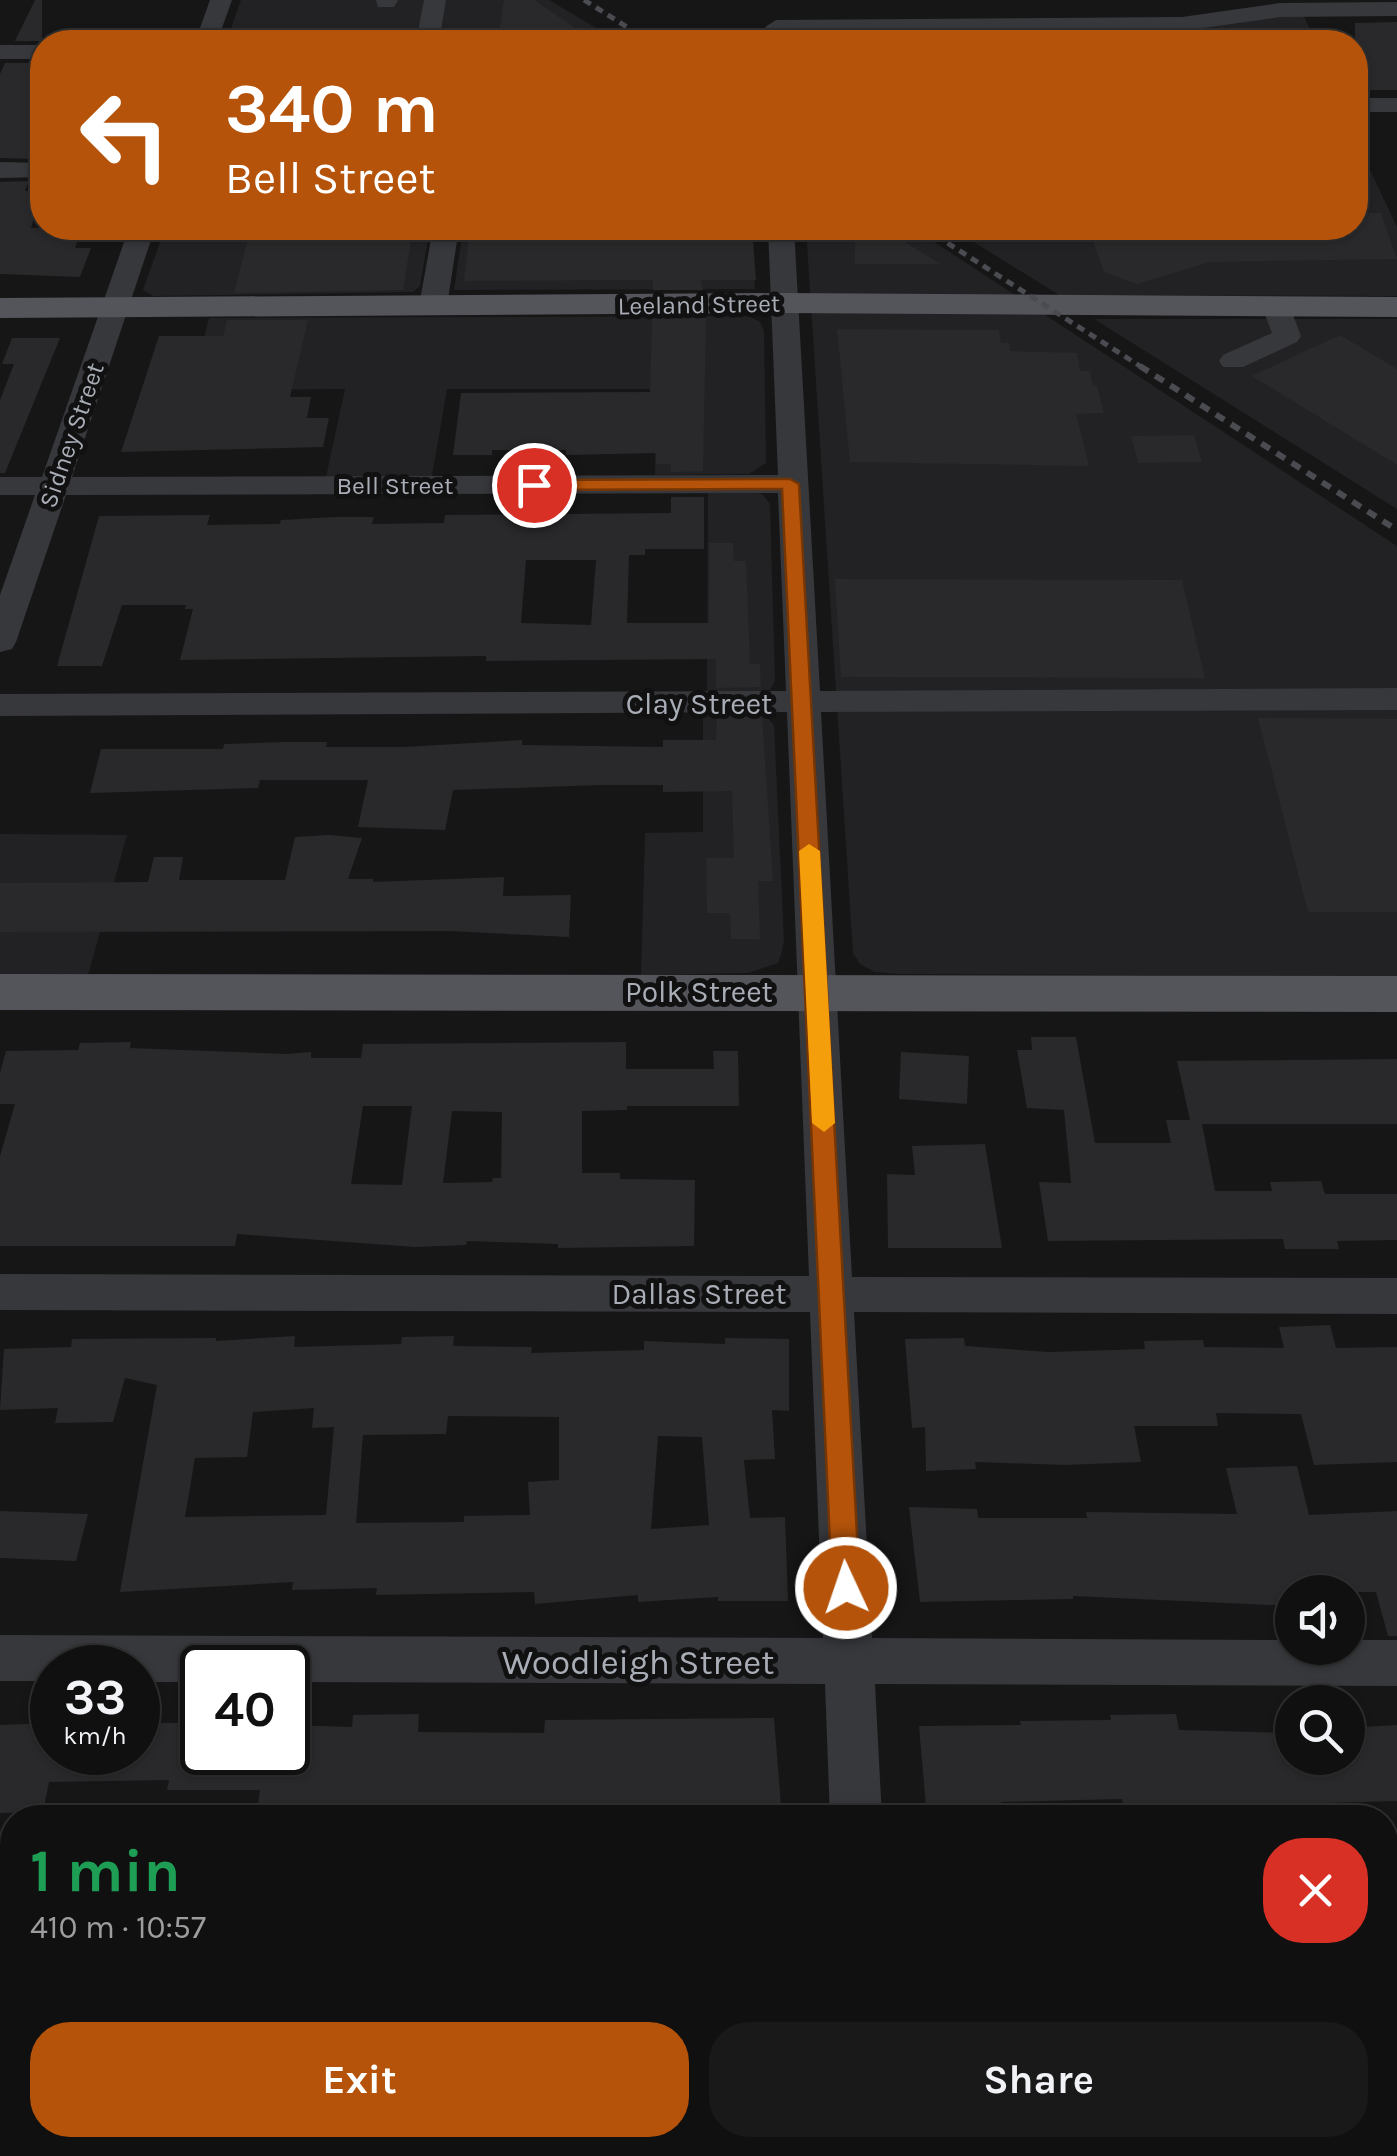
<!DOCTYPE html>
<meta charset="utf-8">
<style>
body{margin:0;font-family:Karla,sans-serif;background:#19191a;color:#f1f3f6;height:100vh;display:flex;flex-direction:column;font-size:38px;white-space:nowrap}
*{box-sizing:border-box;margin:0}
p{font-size:32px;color:#9c9d9f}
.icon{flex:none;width:55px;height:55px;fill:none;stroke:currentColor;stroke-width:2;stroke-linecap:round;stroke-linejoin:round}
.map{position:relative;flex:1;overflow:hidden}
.details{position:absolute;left:0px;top:1805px;width:1398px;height:352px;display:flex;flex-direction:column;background:#101011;border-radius:40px 40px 0 0;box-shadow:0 2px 8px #0004,0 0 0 2px #303031}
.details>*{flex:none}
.top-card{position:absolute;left:30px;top:30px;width:1338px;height:210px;border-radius:40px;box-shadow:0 2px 8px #0004,0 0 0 2px #303031;background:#b45309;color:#fff;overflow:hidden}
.buttons{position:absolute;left:1275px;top:1575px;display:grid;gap:20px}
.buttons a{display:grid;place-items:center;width:90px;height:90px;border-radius:50%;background:#101011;box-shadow:0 2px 8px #0004,0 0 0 2px #303031;font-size:50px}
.speed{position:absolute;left:30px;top:1645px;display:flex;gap:20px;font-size:50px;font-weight:700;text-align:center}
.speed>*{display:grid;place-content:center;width:130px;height:130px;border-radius:50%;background:#101011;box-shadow:0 2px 8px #0004,0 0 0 2px #303031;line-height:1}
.speed small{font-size:25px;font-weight:400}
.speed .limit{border:5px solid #111;border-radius:15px;background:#fff;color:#111}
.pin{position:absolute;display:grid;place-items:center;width:85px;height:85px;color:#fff;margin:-42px;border:5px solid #fff;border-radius:50%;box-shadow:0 2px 10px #0007}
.me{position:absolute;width:110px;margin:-55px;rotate:357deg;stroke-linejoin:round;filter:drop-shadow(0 0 8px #0008)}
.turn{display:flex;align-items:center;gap:35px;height:210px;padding:0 30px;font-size:45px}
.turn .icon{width:130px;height:130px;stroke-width:2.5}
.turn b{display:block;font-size:70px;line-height:85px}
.round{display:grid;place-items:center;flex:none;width:105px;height:105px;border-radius:40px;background:#19191a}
.summary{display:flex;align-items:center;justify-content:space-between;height:170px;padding:0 30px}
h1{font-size:60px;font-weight:700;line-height:75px;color:#1e9e55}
.action{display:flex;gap:20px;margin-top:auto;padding:20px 30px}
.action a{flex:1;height:115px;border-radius:40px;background:#b45309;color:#fff;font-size:40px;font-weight:700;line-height:115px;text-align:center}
.action a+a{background:#19191a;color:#f1f3f6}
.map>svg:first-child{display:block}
</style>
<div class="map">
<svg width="1397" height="2156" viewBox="0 0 1397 2156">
<rect width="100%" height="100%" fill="#161617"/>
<path fill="#222224" d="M241,0H549L620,42H226Z
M1302,12L1316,42H796L795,35Z
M1355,138L1397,227V296L1059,295L951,228H1355Z
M165,228H430L420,286L413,292L153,296L143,290Z
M463,228H752L755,289L454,290Z
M806,228H913L1397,546V976L899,974L875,972L860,964L853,953Z
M749,316L760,322L764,331L766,463L749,474L655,475L656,389H447L432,476L326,477L345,389L191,390L209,318Z
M1094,319H1397V509Z
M750,490L763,495L770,504L775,681L770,690L760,693H707L708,491Z
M703,710L762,712L774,725L784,940L781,955L778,963L748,973L641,975L645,833L703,832Z
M0,834L127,835L88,975H0Z"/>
<path fill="#29292b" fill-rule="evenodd" d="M35,0H42V41H15Z
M504,0H534L596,42H498Z
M1397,22V90H1355V23Z
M5,63H42V142L36,159L0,158V74Z
M29,181L25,191H42L31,228H82L75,248H91L80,277L0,274V182Z
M1355,213H1381L1397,259L1210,262L1137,284L1104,272L1088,228H1355Z
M251,228H396L394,240H411L403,290L234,293Z
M470,228H752L756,280H701L703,290H653V280L464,281Z
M855,228H883L940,264H855Z
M706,317L703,471L671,472V464H656V453L566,455V450H492V455H453L461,393L650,392L652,318Z
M227,320H308L290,397H311L307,418H329L323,447L121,452L159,336H223Z
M837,329L999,330L1001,343L1009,342L1010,351L1077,353L1080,371H1090L1093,386H1097L1104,413L1076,414L1089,466L850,462Z
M1340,335L1397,369V465L1252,376Z
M12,338H60L5,473H0V400L14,364H2Z
M1194,435L1202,462L1138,463L1131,436Z
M671,497H704V549H645V555H629L627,623H709V543H733L734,561H746L750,664H760L761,687L716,688V659L486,661V656L180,660L193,609H185L186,605H122L102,666H57L99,516L210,515L207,525L280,524L281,520L335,517H374L372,524L444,523L445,515L671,513ZM526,560H596L591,625L521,623Z
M835,579L1182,580L1205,678L841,677Z
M717,716H762L773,881H758L760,939H731L730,913H707L706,858H734L732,791L663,792V785H601L453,790L445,830L358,827L368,780H260L258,788L90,793L101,749H223L224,744L284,742H327L326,747H405L522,740V745L663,747V740H716Z
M1258,718L1397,719V912H1308Z
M329,835L362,838L348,879H373V882L504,877L503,896L571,895L569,937L450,931L0,932V883L148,882L154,857H183L179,880H285L295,837Z
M1031,1037H1076L1095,1143H1171L1166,1120H1190L1177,1061L1397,1059V1124H1202L1215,1191H1272L1270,1182L1321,1181L1325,1194H1397V1240L1337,1241L1339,1249H1285L1283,1239L1048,1241L1039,1182L1071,1183L1064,1110L1027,1108L1017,1050H1032Z
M131,1042L130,1048L287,1054L311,1052V1058H361L363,1044L626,1042V1069H714L713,1051H738L739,1106H627V1110L582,1111V1173H620V1179L695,1180L694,1246L558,1248V1244L467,1241L466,1245L415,1247L237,1234L235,1246H0V1156L15,1104H0V1073L6,1051L78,1050L80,1043ZM363,1106H412L402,1185L351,1184ZM452,1111L502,1112L501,1178H493L492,1182L443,1183Z
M901,1052L969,1056L967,1104L899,1099Z
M985,1144L1002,1248H888L887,1174L915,1175L912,1146Z
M1330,1325L1336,1348L1397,1347V1462L1314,1465L1301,1414L1216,1413L1218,1426H1134L1141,1462L1065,1465L975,1462L976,1469L926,1471L925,1427L912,1428L905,1339L964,1338L965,1346L1048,1352L1145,1349L1144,1341L1203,1340L1204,1347L1284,1348L1279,1327Z
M295,1336L294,1347L401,1344L402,1337L454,1336L453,1346L532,1347L531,1353L644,1350V1341L725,1344V1338L789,1339V1411L772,1410L775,1459L744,1460L750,1518L785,1517L788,1601H718V1597L638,1602V1595L535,1604L534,1592L376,1595L377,1588L292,1590L293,1582L120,1592L157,1385L125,1378L113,1422L55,1423L58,1408L0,1410L4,1349L71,1347L72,1339L216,1338V1341ZM314,1408L312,1428L334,1427L326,1515L185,1517L195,1458L247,1457L253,1412ZM448,1416L559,1417V1480L528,1482L530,1515L464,1516V1522L356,1523L363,1435L446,1434ZM658,1436L702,1437L709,1525L651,1529Z
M1297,1466L1309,1515L1397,1511V1636H1388L1376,1592H1292V1604L1270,1605L1073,1596V1599L920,1602L909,1507L977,1509L978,1518H1087L1086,1512L1237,1514L1226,1468Z
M0,1511L88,1514L76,1561L0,1558Z
M419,1714L418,1732L544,1733L545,1720L774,1718L782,1818H256L260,1790H167L169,1780L49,1782L43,1812L0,1813V1725L52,1723V1752H138V1723H202V1752H288V1725L352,1727L353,1715Z
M1176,1714L1179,1730L1292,1733V1758H1348V1728L1397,1725V1801L1292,1804V1818H1125L1122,1799L1001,1802L1003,1818H927L919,1726L1021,1725L1020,1721L1111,1720L1110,1715Z"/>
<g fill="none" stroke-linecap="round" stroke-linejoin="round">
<path fill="#37383c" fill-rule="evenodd" d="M210,0H232L217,42H195Z
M376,0H398L394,7H378Z
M424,0H446L439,42H416Z
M1397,2V16L1280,17L1182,31L776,34L765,27L776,20L1182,17L1280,3Z
M0,45H42V59H0Z
M1355,98H1397V112H1355Z
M0,162L42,163V177L0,178Z
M129,228H155L72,477L778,475L768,228H794L820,691L1397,688V710L821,712L852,1277L1397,1278V1314L854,1312L872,1638L1292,1640V1648H1348V1640H1397V1686L875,1684L882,1818H830L825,1684L288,1682V1668H202V1682H138V1668H52V1681H0V1635L823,1638L810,1312L0,1310V1274L809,1276L787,712L0,716V694L786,691L778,493L66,495L16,642L12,649L0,652V595L35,495H0V477H42Z
M433,228H459L447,306L433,314L419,306Z
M1276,299L1290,307L1301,336L1297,342L1243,367H1223L1219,361L1223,355L1272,333L1262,307Z
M0,2106L12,2107V2145H36L32,2155L0,2156Z
M1385,2113H1397V2156H1362L1358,2145H1385Z
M842,2145H900L901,2156H843Z"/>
<path fill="#54555b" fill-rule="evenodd" d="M782,293L1397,297V317L782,313L0,318V298Z
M0,974L1397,976V1012L0,1010Z"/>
<path stroke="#4a4c51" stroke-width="5" stroke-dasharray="8 6" stroke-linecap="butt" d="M584,0L651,42
M924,228L1143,368"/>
<path stroke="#4a4c51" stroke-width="6" stroke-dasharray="10 8" stroke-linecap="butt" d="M1140,366L1397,530"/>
</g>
<path fill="#b45309" stroke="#753606" stroke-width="2.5" d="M790,479L799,484L860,1588L856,1596L846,1600L836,1596L832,1588L782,489L534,490L525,485L534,480Z"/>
<path fill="#f59e0b" d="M809,844L820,851L835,1123L824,1132L812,1123L799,851Z"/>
<g text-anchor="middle" stroke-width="10" stroke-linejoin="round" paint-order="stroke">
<g font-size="25" fill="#a9adb6" stroke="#111112">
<text transform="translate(699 304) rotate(-1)" y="9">Leeland Street</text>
<text transform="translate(71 435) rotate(-71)" y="9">Sidney Street</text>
<text x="395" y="494">Bell Street</text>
</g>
<g font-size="30" fill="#a9adb6" stroke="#111112">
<text x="699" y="714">Clay Street</text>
<text x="699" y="1002">Polk Street</text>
<text x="699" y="1304">Dallas Street</text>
</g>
<g font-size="35" fill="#a9adb6" stroke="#111112">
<text x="638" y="1674">Woodleigh Street</text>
</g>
</g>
</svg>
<div class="buttons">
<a><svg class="icon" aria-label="sound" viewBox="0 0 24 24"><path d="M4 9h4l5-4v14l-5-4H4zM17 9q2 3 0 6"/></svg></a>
<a><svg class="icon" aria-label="search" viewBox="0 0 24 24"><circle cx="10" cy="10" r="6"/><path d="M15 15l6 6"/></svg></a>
</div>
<div class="speed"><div>33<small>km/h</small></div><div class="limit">40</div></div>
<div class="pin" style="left:534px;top:485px;background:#d93025"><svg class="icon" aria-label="arrive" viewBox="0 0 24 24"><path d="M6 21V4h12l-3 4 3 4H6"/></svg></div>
<svg class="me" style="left:846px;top:1588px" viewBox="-20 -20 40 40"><circle r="17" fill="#b45309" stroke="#fff" stroke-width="3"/><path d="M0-11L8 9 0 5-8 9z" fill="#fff"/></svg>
<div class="top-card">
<div class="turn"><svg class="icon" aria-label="left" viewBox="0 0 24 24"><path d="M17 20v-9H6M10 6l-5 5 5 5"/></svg><div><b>340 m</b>Bell Street</div></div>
</div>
<section class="details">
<div class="summary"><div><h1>1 min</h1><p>410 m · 10:57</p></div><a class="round" style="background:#d93025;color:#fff"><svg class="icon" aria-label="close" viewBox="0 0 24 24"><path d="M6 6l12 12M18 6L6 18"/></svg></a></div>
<div class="action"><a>Exit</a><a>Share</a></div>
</section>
</div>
